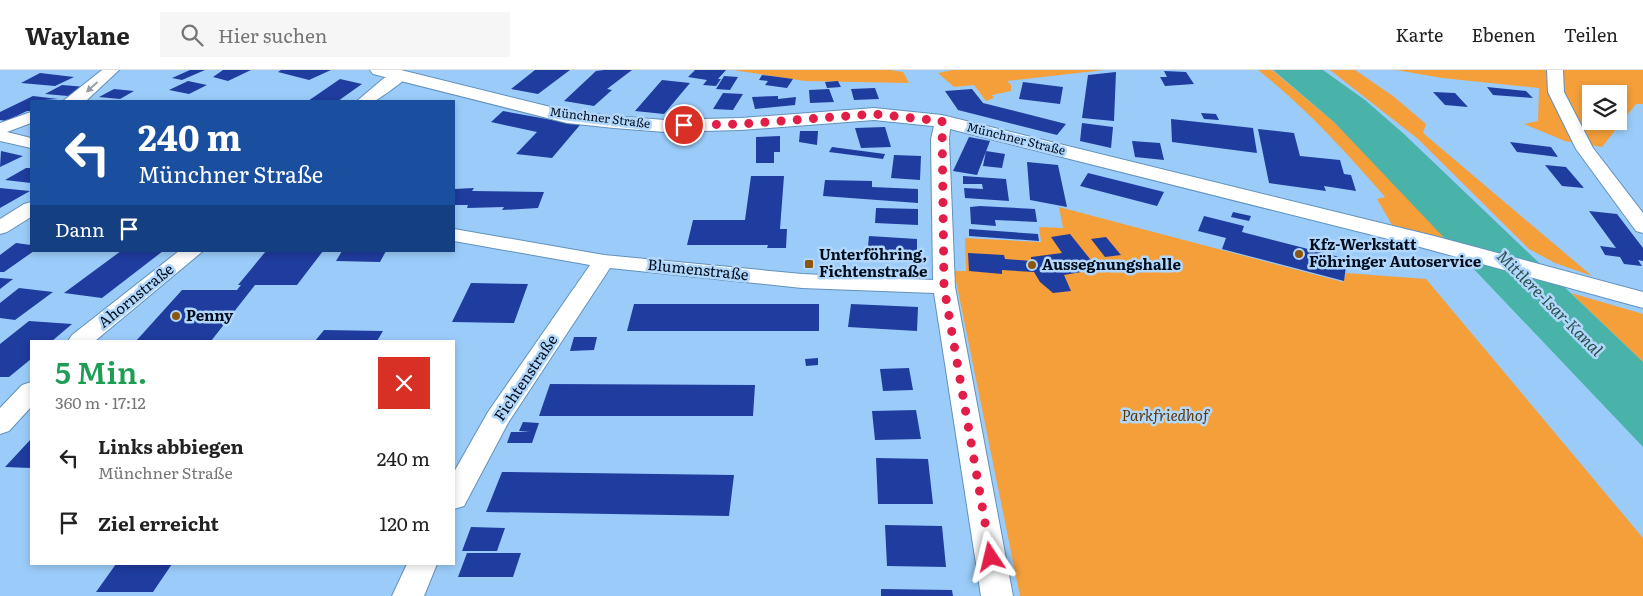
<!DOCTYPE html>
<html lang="de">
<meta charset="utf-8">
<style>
body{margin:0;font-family:Literata,serif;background:#f6f6f6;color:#222;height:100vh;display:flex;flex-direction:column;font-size:19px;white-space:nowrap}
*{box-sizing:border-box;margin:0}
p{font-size:16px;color:#767676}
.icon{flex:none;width:28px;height:28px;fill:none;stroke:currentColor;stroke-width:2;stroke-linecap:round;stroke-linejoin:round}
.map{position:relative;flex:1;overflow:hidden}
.sheet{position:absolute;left:30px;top:270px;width:425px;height:225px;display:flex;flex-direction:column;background:#fff;border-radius:0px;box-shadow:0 2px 8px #0003}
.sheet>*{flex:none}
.hud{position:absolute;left:30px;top:30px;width:425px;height:152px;border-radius:0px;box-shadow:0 2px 8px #0003;background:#1a4fa0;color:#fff;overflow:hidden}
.buttons{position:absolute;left:1582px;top:15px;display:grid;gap:10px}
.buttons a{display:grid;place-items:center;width:45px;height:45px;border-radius:0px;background:#fff;box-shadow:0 2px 8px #0003;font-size:25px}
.pin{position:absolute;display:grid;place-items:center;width:42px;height:42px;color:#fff;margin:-21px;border:2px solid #fff;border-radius:50%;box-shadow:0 1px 5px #0007}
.me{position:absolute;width:55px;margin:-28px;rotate:350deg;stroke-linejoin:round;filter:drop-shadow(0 0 4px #0008)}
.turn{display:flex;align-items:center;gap:18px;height:105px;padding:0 25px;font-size:22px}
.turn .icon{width:65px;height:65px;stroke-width:2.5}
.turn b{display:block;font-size:35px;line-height:42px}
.then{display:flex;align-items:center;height:48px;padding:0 25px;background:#0003;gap:10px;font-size:19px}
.round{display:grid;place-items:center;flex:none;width:52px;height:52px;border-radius:0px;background:#f6f6f6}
.summary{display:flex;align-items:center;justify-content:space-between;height:85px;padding:0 25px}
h1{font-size:30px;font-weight:600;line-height:38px;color:#1e9e55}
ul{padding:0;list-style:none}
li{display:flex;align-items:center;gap:15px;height:65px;padding:0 25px}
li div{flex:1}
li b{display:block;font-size:19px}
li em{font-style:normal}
header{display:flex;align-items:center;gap:30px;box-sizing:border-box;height:70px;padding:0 25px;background:#fff;border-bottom:1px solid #e0e0e0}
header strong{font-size:24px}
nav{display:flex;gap:28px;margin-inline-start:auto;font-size:18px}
.search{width:350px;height:45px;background:#f6f6f6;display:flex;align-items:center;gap:12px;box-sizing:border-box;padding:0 18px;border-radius:0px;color:#767676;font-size:19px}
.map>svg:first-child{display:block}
</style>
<header>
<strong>Waylane</strong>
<div class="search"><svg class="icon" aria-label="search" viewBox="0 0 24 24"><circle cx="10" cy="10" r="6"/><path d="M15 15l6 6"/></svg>Hier suchen</div>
<nav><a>Karte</a><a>Ebenen</a><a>Teilen</a></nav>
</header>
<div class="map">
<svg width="1643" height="526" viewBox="0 0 1643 526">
<rect width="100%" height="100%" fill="#9bccf9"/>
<path fill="#f49f3a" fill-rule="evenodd" d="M733,0H890L903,2L909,13L805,11Z
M953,0H1104L1007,11L1011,15V21L992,25L994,28L986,31L974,15L954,17L938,3Z
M1258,0H1272L1334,52L1448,169L1392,155L1377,129L1385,127C1345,81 1306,38 1258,0Z
M1330,0H1355L1393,26L1426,54L1423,63L1592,206L1555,193L1529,179L1418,69Z
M1396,0H1643V34H1636L1602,77L1565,71L1524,54L1538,51L1539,18L1442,8ZM1591,24H1619V51H1591Z
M1059,137L1343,212L1346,203L1426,209L1643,468V526H1020L954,201H966L965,168L1041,172L1039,157L1063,158Z
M1571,223L1643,244V292Z"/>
<path fill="#49b3a9" d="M1273,0H1323L1365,30L1404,64L1643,292V377L1334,52Z"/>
<path fill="#1f3c9f" d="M190,0H205L182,10L172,8Z
M223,0H251L228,11L213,7Z
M281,0H331L309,10L278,2Z
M535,0H570L538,24L511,19Z
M604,0H632L607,19L612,20L594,36L564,31L596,1Z
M695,0H726L718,9H721L716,16L703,15L707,10L688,7Z
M1164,1L1186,2L1194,14L1165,16L1160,7H1167Z
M1116,2L1114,51L1082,48L1088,5Z
M40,3L74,7L55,16L21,13Z
M762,5L771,6L793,9L787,18L765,15L768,11L759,10Z
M724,6L738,7L730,20L716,19Z
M340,9L362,14L338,31H308Z
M662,10L690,13L664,44L635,41Z
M188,11L207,15L189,24L169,20Z
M838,11L841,17L827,18L825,12Z
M1023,12L1063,17L1060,34L1019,29Z
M62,15L86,17L68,26L45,24Z
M1487,17L1526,21L1533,28L1493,25Z
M875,18L879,29L854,30L851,19Z
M114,19L134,21L120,29L99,27Z
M829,19L834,32L810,33L809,20Z
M972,19L983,33L1066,54L1057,65L958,40L945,21Z
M1433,22L1455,23L1468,37L1445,35Z
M723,23L743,24L733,40L713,39Z
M33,26L58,29L31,31V41H27L6,51L0,50V42Z
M778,26V29L796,27L795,35L755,39L752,27Z
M503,41L580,55L552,88L516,84L537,62L491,52Z
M1201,43L1216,44L1219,50L1204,49Z
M1171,49L1253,58L1257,83L1172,72Z
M1082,53L1113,57L1111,78L1080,71Z
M885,57L891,77L861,78L855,58Z
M1258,59L1294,63L1300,86L1340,90L1344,104L1351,105L1356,121L1324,116L1326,121L1269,113Z
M800,61H818L817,75L799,72Z
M780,66V82H774V93H756V67Z
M969,67L990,71L977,105L953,101Z
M1132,71L1160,73L1164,90L1135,87Z
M1510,72L1551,77L1558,87L1517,82Z
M832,77L885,84L883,89L829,82Z
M1,81L23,86L0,97Z
M986,81L1005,84L1002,98L983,96Z
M894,85L921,86L920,110L891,108Z
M1027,92L1058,95L1067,137L1030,130Z
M1545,95L1566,97L1584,118L1562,116Z
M26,98H31V113L5,110Z
M1088,103L1164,122L1157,136L1080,116Z
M751,106H784L780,159H787L786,178H767L768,175H687L693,150H745Z
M963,106L1006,109L1009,131L965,128L964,118L983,119L982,114H963Z
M825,110L872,111V117L918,119V133L823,126Z
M0,118L30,121L0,138Z
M474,118L472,121L544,122L538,138L502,140L504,137L467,138L468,135H454V119Z
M980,136L1035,139L1037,152L995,150L996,156L971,154L970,137Z
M876,138L918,139V155L875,153Z
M1589,141L1617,144L1643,178V191L1638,190L1642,196L1624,194L1620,187L1605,185L1600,176L1616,178Z
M1233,142L1251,146L1249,151L1231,147Z
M1204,146L1244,156L1242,162L1347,189L1344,211L1222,179L1226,168L1198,161Z
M969,159L1038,164L1039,171L969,166Z
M1070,164L1098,199L1064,205L1071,221L1053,223L1040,212L1034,202L1002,200V204L969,201L968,183L1004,185L1005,189L1031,191V187L1062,183L1051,167Z
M869,166L917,169V189L867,186Z
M1106,167L1121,185L1105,187L1091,169Z
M16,173L31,175V181H34L4,202H0V185Z
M121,181H163L102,228L64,223Z
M266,181H323L297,215H255L211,271H136L182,220H237L241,215H238Z
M342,181H386L380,192L336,191Z
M0,208L13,209L0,219Z
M471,213L528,214L514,253L452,252Z
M19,218L53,222L15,250L0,248V233Z
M634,234H819V261H627Z
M851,234L918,237L917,261L848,257Z
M29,251L72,254L52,271H31V289L9,307H0V274Z
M324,260L383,261L377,271H315Z
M574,267H597L594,280L570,281Z
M818,288V295L806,296L805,289Z
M909,298L913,320L883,321L880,299Z
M550,314L755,315L753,346H539Z
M916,340L921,369L875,370L872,341Z
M523,352L539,353L532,373H507L511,362H530L519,361Z
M31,369V398L5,397Z
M876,388L928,389L933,434H878Z
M502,402L734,405L729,446L486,442Z
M885,455L942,456L946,497L887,496Z
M471,457L505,458L497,481H462Z
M467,483H521L513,507H458Z
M116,494H172L153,522H96Z
M881,519L952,520L953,526H881Z"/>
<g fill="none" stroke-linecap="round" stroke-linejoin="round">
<defs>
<path id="minor" d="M102,0H119L87,30L63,31Z
M1547,0H1563L1564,22L1593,78L1643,143V163L1636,161L1576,79L1548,22Z
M400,2L406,4L408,7C406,9 377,31 374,31C369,32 362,31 357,31L384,8Z
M31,42V53L7,62L31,68V78L0,71V53Z
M942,46L948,47L951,51L949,69L955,217L1013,526H981L934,223L802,218L610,198L508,353L464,436L454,439V402L488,342L590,195L454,171V159L604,185L802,204L933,210L931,69L936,47Z
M31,132V147L7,162L0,164V149L24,134Z
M179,181H203L95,271H68L72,265Z
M31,312V337L9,361L0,364V338L22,315Z
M407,494H437L424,526H392Z"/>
<path id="secondary" d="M370,0H401L567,41L614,46L665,50L741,48L874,38L942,45L1438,167L1643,222V238L1420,177L942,57L874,50L741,60L665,62L614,58L567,53L373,4Z"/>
</defs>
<use href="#minor" stroke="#6291bb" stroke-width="2"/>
<use href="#secondary" stroke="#6291bb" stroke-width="2"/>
<use href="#minor" fill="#fff" fill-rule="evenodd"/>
<use href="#secondary" fill="#fff" fill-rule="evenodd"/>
</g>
<defs><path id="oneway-solid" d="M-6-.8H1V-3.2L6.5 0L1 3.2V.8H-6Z" transform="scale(1.25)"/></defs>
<use fill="#999ea4" href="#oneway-solid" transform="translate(92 17) rotate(138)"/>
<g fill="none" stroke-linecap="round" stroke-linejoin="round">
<path stroke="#e11d48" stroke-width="9" stroke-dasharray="0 16.2" d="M684,55L741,54L874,44L942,51L944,217L991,487"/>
</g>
<g fill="#8e560c" stroke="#b1d8fc" stroke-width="2">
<circle cx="1299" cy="184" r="5"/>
<rect x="804" y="189" width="10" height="10" rx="2.5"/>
<circle cx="1032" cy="195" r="5"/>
<circle cx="176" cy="246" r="5"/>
</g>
<g text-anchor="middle" stroke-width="5" stroke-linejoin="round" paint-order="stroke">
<g font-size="12" fill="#000c1b" stroke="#b1d8fc">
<text transform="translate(600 48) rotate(7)" y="4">Münchner Straße</text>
<text transform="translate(1016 69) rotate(14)" y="4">Münchner Straße</text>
</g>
<g font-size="15" font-weight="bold" fill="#000c1b" stroke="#b1d8fc" text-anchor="start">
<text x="1309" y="180">Kfz-Werkstatt<tspan x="1309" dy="17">Föhringer Autoservice</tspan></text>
<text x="819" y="190">Unterföhring,<tspan x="819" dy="17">Fichtenstraße</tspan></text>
<text x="1042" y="200">Aussegnungshalle</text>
<text x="186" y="251">Penny</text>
</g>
<g font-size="15" fill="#000c1b" stroke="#b1d8fc">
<text transform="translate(698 200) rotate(6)" y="5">Blumenstraße</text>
<text transform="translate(136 226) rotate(-39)" y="5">Ahornstraße</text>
<text transform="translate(526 308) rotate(-56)" y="5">Fichtenstraße</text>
</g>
<g font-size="15" font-style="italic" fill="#5c3708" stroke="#b1d8fc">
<text x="1165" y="351">Parkfriedhof</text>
</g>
<g font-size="16" font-style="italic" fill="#2f4f4b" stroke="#b1d8fc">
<text transform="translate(1550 233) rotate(45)" y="6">Mittlere-Isar-Kanal</text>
</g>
</g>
</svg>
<div class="buttons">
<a><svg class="icon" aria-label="layers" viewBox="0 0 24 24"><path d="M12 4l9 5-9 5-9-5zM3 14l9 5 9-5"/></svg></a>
</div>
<div class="pin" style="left:684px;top:55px;background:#d93025"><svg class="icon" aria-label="arrive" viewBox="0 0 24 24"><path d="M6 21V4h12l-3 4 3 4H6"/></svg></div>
<svg class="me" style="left:991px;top:487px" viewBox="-20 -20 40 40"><path d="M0-17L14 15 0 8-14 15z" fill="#e11d48" stroke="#fff" stroke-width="4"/></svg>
<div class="hud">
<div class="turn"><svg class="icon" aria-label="left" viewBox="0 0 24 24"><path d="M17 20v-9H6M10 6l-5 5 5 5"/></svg><div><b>240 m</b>Münchner Straße</div></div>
<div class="then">Dann<svg class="icon" aria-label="arrive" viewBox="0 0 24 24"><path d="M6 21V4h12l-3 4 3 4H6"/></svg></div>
</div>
<section class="sheet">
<div class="summary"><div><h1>5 Min.</h1><p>360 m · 17:12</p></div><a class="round" style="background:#d93025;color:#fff"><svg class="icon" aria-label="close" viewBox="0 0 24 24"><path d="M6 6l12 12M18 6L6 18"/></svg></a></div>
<ul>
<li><svg class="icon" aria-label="left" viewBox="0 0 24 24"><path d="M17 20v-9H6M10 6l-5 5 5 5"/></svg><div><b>Links abbiegen</b><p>Münchner Straße</p></div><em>240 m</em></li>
<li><svg class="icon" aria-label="arrive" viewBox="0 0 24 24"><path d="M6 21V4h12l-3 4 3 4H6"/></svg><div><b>Ziel erreicht</b></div><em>120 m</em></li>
</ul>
</section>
</div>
